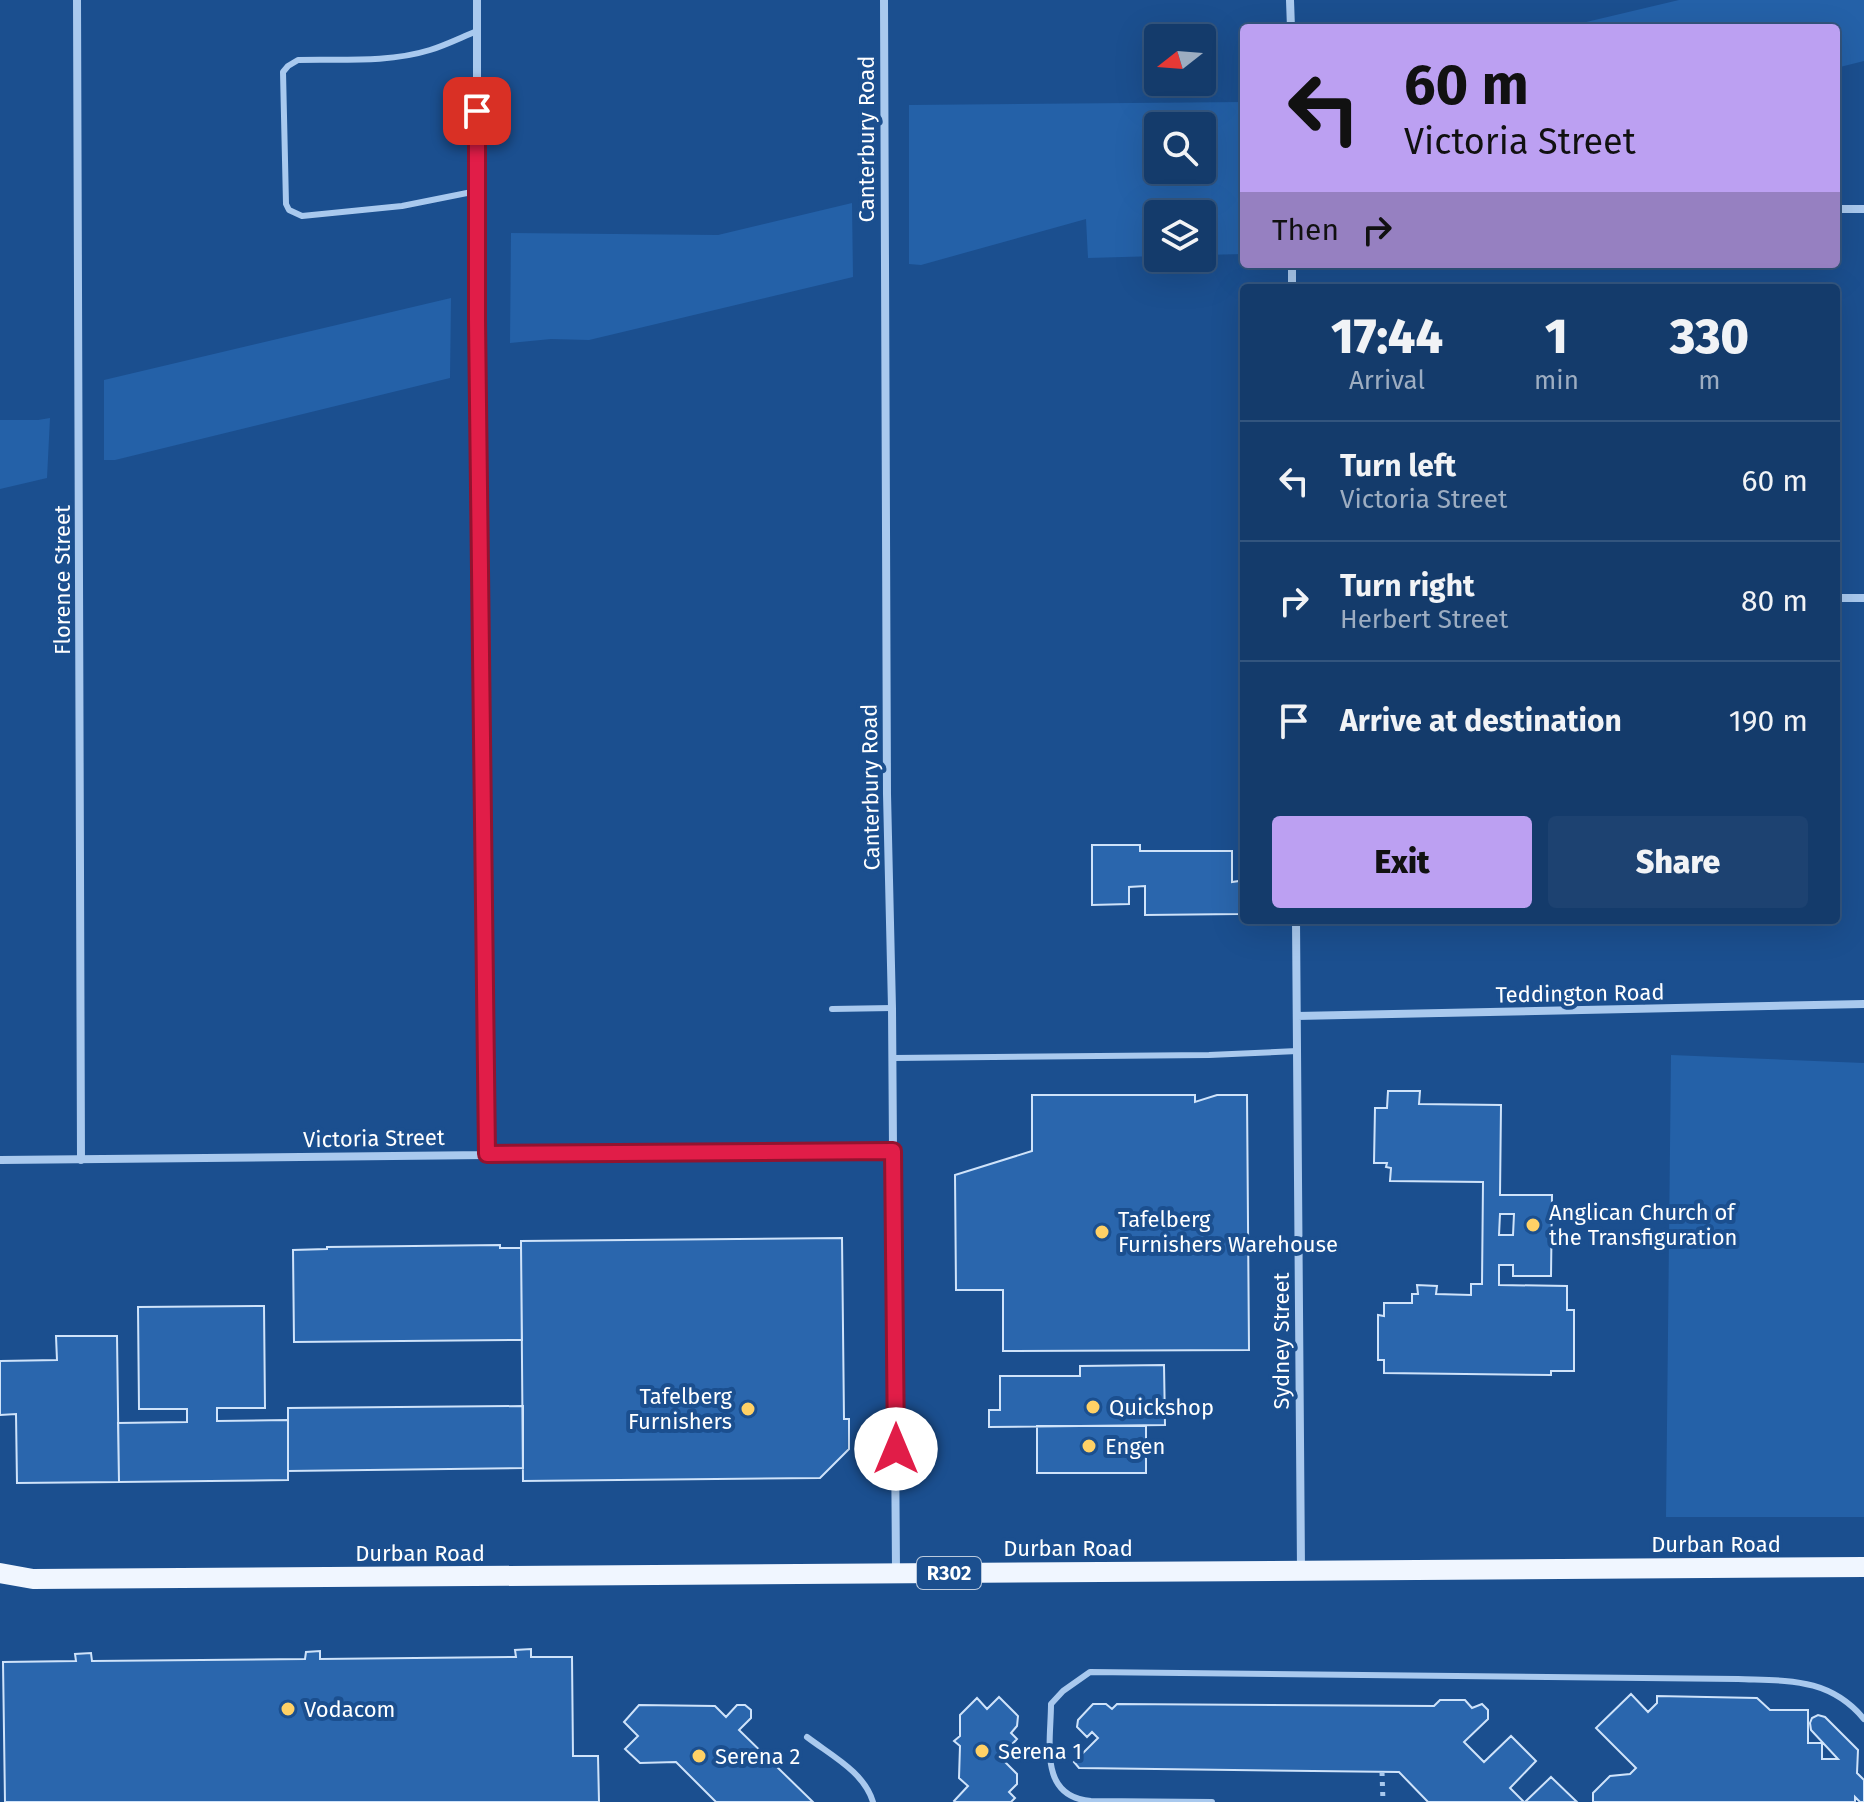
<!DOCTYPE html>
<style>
body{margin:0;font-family:"Fira Sans",sans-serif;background:#1d4271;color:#f1f3f6;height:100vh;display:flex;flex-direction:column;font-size:30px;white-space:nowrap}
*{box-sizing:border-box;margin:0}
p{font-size:26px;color:#9dadc1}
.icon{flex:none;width:44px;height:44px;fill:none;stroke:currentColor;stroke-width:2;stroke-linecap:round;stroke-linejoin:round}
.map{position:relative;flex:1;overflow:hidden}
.sheet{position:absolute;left:1240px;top:284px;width:600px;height:640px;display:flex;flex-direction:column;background:#143b6b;border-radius:8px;box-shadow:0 8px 32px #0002,0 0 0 2px #33557e}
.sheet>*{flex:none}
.top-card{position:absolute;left:1240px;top:24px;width:600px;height:244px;border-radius:8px;box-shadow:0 8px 32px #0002,0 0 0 2px #33557e;background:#bca0f2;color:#111;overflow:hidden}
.needle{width:52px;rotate:253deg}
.buttons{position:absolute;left:1144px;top:24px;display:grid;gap:16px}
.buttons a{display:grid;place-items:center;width:72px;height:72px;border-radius:8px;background:#143b6b;box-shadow:0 8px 32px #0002,0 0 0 2px #33557e;font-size:40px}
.pin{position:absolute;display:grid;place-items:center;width:68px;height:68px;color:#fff;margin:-34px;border-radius:16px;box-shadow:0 4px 12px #0006}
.me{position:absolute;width:88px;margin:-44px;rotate:0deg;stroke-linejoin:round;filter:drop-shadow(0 0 6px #0008)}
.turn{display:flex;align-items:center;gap:28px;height:168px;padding:0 32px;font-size:36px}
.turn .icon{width:104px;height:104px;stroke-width:2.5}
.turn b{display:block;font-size:56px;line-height:68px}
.then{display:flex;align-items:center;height:76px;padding:0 32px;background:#0003;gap:16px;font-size:30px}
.eta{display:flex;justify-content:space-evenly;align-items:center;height:136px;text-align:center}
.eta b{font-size:48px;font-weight:800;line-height:56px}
.cta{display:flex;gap:16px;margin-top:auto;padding:16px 32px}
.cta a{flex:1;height:92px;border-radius:8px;background:#bca0f2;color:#111;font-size:32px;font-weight:800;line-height:92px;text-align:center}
.cta a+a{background:#1d4271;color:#f1f3f6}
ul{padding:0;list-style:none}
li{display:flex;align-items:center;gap:24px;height:120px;padding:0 32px;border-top:2px solid #33557e}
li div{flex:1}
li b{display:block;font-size:30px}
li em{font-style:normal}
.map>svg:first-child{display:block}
</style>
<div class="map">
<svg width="1864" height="1802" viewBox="0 0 1864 1802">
<rect width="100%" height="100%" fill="#1b4f8f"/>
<path fill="#2461a8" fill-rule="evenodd" d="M1679,0H1864V61L1836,68V28H1561Z
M1244,102V254L1202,255V214H1158V256L1088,258L1086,219L921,265L909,264V105ZM1158,126H1202V170H1158Z
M852,203L853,277L589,340L551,339L510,343L511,233L718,235Z
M451,298L450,378L115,460H104V380Z
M50,418L47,478L0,489V420H38Z
M1671,1055L1864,1063V1517H1666Z"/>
<path fill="#2a66ad" stroke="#cfe3fa" stroke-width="2" fill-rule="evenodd" d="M1092,845H1140V851H1232V882L1239,881V914L1145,915V886L1129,887V904L1092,905Z
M1388,1091H1420L1419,1104L1501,1105L1500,1195H1552L1551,1276H1513V1265H1499V1285L1567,1286V1310H1574V1371H1551V1375L1384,1373V1360H1378V1315L1384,1316V1303H1412V1294H1418L1417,1285L1437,1286L1436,1294L1471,1295V1284H1482L1483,1182L1390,1181L1391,1168L1386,1167L1387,1163H1374L1375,1108H1387ZM1500,1214H1514L1513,1235H1499Z
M1032,1095H1195V1102L1217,1095H1247L1249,1350L1003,1351V1290H956L955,1175L1032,1151Z
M842,1238L844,1419H849V1449L820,1478L523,1481L521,1241Z
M500,1245V1248H521L522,1340L294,1342L293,1250L327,1249V1247Z
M264,1306L265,1408H217V1421L288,1420V1480L119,1482L118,1423L187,1422V1409H139L138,1307Z
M56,1336H117L119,1482L17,1483L16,1414L0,1415V1361L57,1360Z
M1164,1365L1165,1425L989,1427V1410H1000V1376H1080V1366Z
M523,1406V1468L288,1471V1408Z
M1037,1426H1146V1473H1037Z
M531,1649V1657H572L573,1756H598L599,1802H5L3,1662L76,1661L75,1654L91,1653L92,1661L305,1659L306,1652L320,1651V1659L516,1657L515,1650Z
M1631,1694L1648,1712L1657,1703V1696L1757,1698L1770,1710H1808V1743H1822V1759H1838L1811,1730L1810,1723L1812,1718L1818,1715L1825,1717L1858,1750L1857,1773L1864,1780V1802H1860L1855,1797V1802H1593V1793L1610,1776L1630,1774L1636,1768L1596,1728Z
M999,1697L1018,1716L1017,1726L1011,1733L1017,1739L1000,1757L1017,1774V1784L1009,1792L1015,1798L1011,1802H955L954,1801L968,1786L959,1778L960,1746L954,1741L960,1736V1715L977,1698L987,1709Z
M1440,1700H1465L1472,1708L1482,1704L1488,1710V1719L1464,1742L1484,1762L1511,1736L1536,1761L1510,1788L1524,1802H1428L1399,1772L1079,1768L1074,1762L1098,1738L1092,1732L1087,1737L1077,1727L1078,1720L1093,1704H1106L1112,1709L1117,1704L1434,1706Z
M639,1705L715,1706L726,1717L737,1705H745L751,1710V1718L739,1730L813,1802H716L676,1762L640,1763L625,1749L638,1736L624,1722Z
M1551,1777L1577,1802H1525Z"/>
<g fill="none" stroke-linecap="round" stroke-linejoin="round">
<path stroke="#a9c9ee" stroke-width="5" stroke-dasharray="4 6" stroke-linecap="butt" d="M1382,1772L1383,1802"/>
<path stroke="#a9c9ee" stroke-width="6" d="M477,31C462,37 446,45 430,50C388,63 341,59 298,60L288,66L283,72L286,204L289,210L302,216L402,206L477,191
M832,1009L892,1008
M893,1058L1209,1055L1297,1051
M807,1737C832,1756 864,1772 873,1802
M1212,1802L1091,1801C1038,1797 1051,1742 1051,1704L1063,1691L1090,1672L1738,1679C1787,1681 1829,1677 1864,1719"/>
<path stroke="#a9c9ee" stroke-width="8" d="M77,0L81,1160
M477,0V320L487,1154
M884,0L887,794L892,1008L896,1571
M1290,0L1291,28
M1836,209H1864
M1292,264V288
M1836,598H1864
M1296,920L1301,1570
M1297,1016L1864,1004
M0,1160L893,1151"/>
<path stroke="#f0f6ff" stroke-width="20" d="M0,1573L33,1579L1864,1567"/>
</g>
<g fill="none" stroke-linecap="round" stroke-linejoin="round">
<defs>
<path id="route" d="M477,111V320L487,1154L893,1151L896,1449"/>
</defs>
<use href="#route" stroke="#92132f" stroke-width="20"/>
<use href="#route" stroke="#e11d48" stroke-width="14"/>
</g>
<g fill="#ffd166" stroke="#1b4f8f" stroke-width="3">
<circle cx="1533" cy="1225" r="8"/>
<circle cx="1102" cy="1232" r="8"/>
<circle cx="1093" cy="1407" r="8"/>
<circle cx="748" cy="1409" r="8"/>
<circle cx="1089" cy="1446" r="8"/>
<circle cx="288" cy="1709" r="8"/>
<circle cx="982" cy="1751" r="8"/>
<circle cx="699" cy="1756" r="8"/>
</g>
<g text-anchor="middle" stroke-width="8" stroke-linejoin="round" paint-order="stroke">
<rect fill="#1b4f8f" stroke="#bbcadd" stroke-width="2" x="917" y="1557" width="64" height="32" rx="6"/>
<g font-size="20" font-weight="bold" fill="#fff">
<text x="949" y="1580">R302</text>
</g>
<g font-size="22" fill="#fff" stroke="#1b4f8f">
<text transform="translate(866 139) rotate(-90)" y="8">Canterbury Road</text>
<text transform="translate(62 580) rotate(-90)" y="8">Florence Street</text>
<text transform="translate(870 787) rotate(-91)" y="8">Canterbury Road</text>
<text transform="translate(1580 993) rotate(-1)" y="8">Teddington Road</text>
<text transform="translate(374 1138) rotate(-1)" y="8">Victoria Street</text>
<text transform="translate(1281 1341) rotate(-90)" y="8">Sydney Street</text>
<text x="1716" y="1552">Durban Road</text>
<text x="1068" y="1556">Durban Road</text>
<text x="420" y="1561">Durban Road</text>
</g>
<g font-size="22" fill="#fff" stroke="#1b4f8f" text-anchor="start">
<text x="1549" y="1220">Anglican Church of<tspan x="1549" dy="25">the Transfiguration</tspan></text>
<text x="1118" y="1227">Tafelberg<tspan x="1118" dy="25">Furnishers Warehouse</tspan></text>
<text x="732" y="1404" text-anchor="end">Tafelberg<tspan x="732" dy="25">Furnishers</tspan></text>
<text x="1109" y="1415">Quickshop</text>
<text x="1105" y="1454">Engen</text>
<text x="304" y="1717">Vodacom</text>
<text x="998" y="1759">Serena 1</text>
<text x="715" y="1764">Serena 2</text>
</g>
</g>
</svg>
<div class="buttons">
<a><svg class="needle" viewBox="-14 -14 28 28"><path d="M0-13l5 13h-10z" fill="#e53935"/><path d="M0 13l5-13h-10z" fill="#9dadc1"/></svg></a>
<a><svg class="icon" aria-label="search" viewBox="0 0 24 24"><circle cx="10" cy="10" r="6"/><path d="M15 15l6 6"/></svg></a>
<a><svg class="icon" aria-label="layers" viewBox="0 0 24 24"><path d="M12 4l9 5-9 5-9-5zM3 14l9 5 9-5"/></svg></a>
</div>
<div class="pin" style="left:477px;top:111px;background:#d93025"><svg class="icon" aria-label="arrive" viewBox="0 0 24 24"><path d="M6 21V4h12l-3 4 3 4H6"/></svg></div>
<svg class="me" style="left:896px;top:1449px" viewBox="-20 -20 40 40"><circle r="19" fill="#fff"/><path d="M0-13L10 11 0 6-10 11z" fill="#e11d48"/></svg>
<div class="top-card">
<div class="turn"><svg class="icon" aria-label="left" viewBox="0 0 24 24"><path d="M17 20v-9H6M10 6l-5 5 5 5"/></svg><div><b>60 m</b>Victoria Street</div></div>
<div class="then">Then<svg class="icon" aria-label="right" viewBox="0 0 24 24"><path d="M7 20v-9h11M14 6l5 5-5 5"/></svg></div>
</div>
<section class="sheet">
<div class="eta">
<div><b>17:44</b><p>Arrival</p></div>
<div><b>1</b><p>min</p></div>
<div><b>330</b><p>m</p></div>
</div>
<ul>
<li><svg class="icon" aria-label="left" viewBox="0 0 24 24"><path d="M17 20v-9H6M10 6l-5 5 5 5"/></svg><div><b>Turn left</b><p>Victoria Street</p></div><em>60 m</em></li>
<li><svg class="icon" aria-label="right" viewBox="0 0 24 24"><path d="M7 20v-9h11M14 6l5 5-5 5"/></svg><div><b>Turn right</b><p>Herbert Street</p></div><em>80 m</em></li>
<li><svg class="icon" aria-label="arrive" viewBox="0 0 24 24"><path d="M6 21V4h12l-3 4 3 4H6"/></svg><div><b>Arrive at destination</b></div><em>190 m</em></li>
</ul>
<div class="cta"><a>Exit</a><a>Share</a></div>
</section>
</div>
